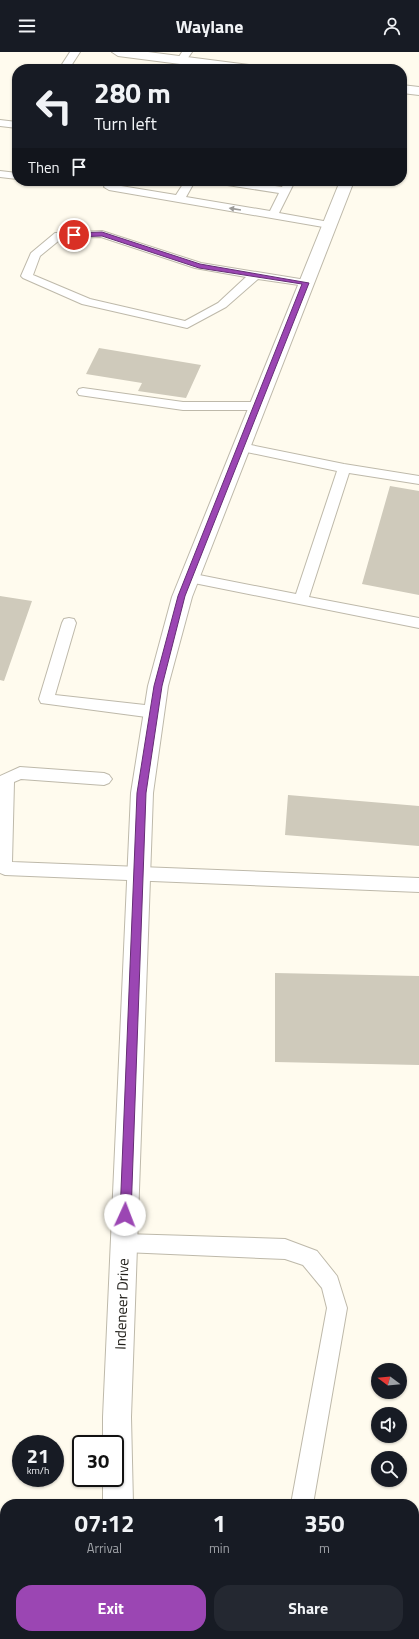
<!DOCTYPE html>
<style>
body{margin:0;font-family:"Titillium Web",sans-serif;background:#242831;color:#f1f3f6;height:100vh;display:flex;flex-direction:column;font-size:15px;white-space:nowrap}
*{box-sizing:border-box;margin:0}
p{font-size:13px;color:#9ea1a6}
.icon{flex:none;width:22px;height:22px;fill:none;stroke:currentColor;stroke-width:2;stroke-linecap:round;stroke-linejoin:round}
.map{position:relative;flex:1;overflow:hidden}
.panel{position:absolute;left:0px;top:1447px;width:419px;height:140px;display:flex;flex-direction:column;background:#171b24;border-radius:16px 16px 0 0;box-shadow:0 1px 3px #0004}
.panel>*{flex:none}
.banner{position:absolute;left:12px;top:12px;width:395px;height:122px;border-radius:16px;box-shadow:0 1px 3px #0004;background:#171b24;color:#f1f3f6;overflow:hidden}
.needle{width:26px;rotate:286deg}
.buttons{position:absolute;left:371px;top:1311px;display:grid;gap:8px}
.buttons a{display:grid;place-items:center;width:36px;height:36px;border-radius:50%;background:#171b24;box-shadow:0 1px 3px #0004;font-size:20px}
.speed{position:absolute;left:12px;top:1383px;display:flex;gap:8px;font-size:20px;font-weight:700;text-align:center}
.speed>*{display:grid;place-content:center;width:52px;height:52px;border-radius:50%;background:#171b24;box-shadow:0 1px 3px #0004;line-height:1}
.speed small{font-size:10px;font-weight:400}
.speed .limit{border:2px solid #111;border-radius:6px;background:#fff;color:#111}
.pin{position:absolute;display:grid;place-items:center;width:34px;height:34px;color:#fff;margin:-17px;border:2px solid #fff;border-radius:50%;box-shadow:0 1px 4px #0007}
.me{position:absolute;width:44px;margin:-22px;rotate:2deg;stroke-linejoin:round;filter:drop-shadow(0 0 3px #0008)}
.turn{display:flex;align-items:center;gap:14px;height:84px;padding:0 16px;font-size:18px}
.turn .icon{width:52px;height:52px;stroke-width:2.5}
.turn b{display:block;font-size:28px;line-height:34px}
.then{display:flex;align-items:center;height:38px;padding:0 16px;background:#0003;gap:8px;font-size:15px}
.eta{display:flex;justify-content:space-evenly;align-items:center;height:68px;text-align:center}
.eta b{font-size:24px;font-weight:700;line-height:28px}
.action{display:flex;gap:8px;margin-top:auto;padding:8px 16px}
.action a{flex:1;height:46px;border-radius:16px;background:#9b46b3;color:#fff;font-size:16px;font-weight:700;line-height:46px;text-align:center}
.action a+a{background:#242831;color:#f1f3f6}
header{display:flex;justify-content:space-between;align-items:center;height:52px;padding:0 16px;background:#171b24;font-size:18px;font-weight:700}
.map>svg:first-child{display:block}
</style>
<header><svg class="icon" aria-label="menu" viewBox="0 0 24 24"><path d="M4 6h16M4 12h16M4 18h16"/></svg>Waylane<svg class="icon" aria-label="person" viewBox="0 0 24 24"><circle cx="12" cy="8" r="4"/><path d="M4 21q1-7 8-7t8 7"/></svg></header>
<div class="map">
<svg width="419" height="1587" viewBox="0 0 419 1587">
<rect width="100%" height="100%" fill="#fffbee"/>
<path fill="#cfcabb" d="M99,296L201,313L186,346L138,339L142,331L86,322Z
M390,434L419,439V543L362,532Z
M0,544L32,549L4,629L0,628Z
M288,743L419,754V794L285,783Z
M275,921L419,924V1013L275,1010Z"/>
<g fill="none" stroke-linecap="round" stroke-linejoin="round">
<defs>
<path id="service" d="M70,0H80L69,17H59Z
M182,0H192L185,10L182,11L177,8Z
M0,68L17,70V76L0,74Z
M0,119L17,121V127L0,125Z
M107,129H117L115,133L176,143L185,129H195L186,145L270,159L279,141L221,132L216,129H241L282,135L285,129H297L293,133L279,161L329,170L334,173L329,176L109,138L104,135Z
M102,179L201,211L306,228L312,231L306,234L258,227L226,255L187,276L82,252L23,226L21,224L31,201L55,181ZM101,185L195,216L246,225L218,251L185,269L90,247L33,223L40,204L62,186Z
M83,336L183,350H257L263,354L257,358H183L79,343L77,340L79,337Z
M241,391L344,412L419,424V432L349,421L309,545L419,566V576L184,529L182,526L184,523L189,521L296,542L337,419L237,398L235,395L237,392Z
M69,566L74,567L76,571L55,643L154,654L159,656L161,660L159,664L154,666L41,651L39,647L62,571L64,567Z
M20,715L104,721L109,723L112,727L109,731L104,733L21,727L14,730L12,810L419,826V840L5,823L0,821V724Z
M124,1182L285,1187L317,1199L337,1224L347,1256L313,1452H291L327,1256L322,1236L303,1213L285,1207L124,1200L117,1198L114,1191L117,1184Z
M269,1582H291L290,1587H268Z"/>
<path id="minor" d="M340,129H354L192,545L168,634L153,741L131,1365L133,1452H103V1426H115V1392H103V1365L131,741L148,634L172,545Z
M102,1582H134V1587H102Z"/>
<path id="primary" d="M112,0H148L249,13L255,17H219L118,4Z
M402,33L419,35V43L402,41Z"/>
</defs>
<use href="#service" stroke="#beb9aa" stroke-width="2"/>
<use href="#minor" stroke="#beb9aa" stroke-width="2"/>
<use href="#primary" stroke="#beb9aa" stroke-width="2"/>
<use href="#service" fill="#fff" fill-rule="evenodd"/>
<use href="#minor" fill="#fff" fill-rule="evenodd"/>
<use href="#primary" fill="#fff" fill-rule="evenodd"/>
</g>
<defs><path id="oneway-solid" d="M-6-.8H1V-3.2L6.5 0L1 3.2V.8H-6Z"/></defs>
<use fill="#9c9b98" href="#oneway-solid" transform="translate(235 157) rotate(-171)"/>
<path fill="#9b46b3" stroke="#652e74" d="M102,180L200,212L309,231L185,544L162,634L146,741L131,1163L129,1167L125,1169L122,1167L120,1163L137,741L154,634L178,544L302,232L199,216L102,184L74,185L71,183L74,181Z"/>
<g text-anchor="middle" stroke-width="3" stroke-linejoin="round" paint-order="stroke">
<g font-size="15" fill="#22201b" stroke="#fff">
<text transform="translate(122 1252) rotate(-88)" y="5">Indeneer Drive</text>
</g>
</g>
</svg>
<div class="buttons">
<a><svg class="needle" viewBox="-14 -14 28 28"><path d="M0-13l5 13h-10z" fill="#e53935"/><path d="M0 13l5-13h-10z" fill="#9ea1a6"/></svg></a>
<a><svg class="icon" aria-label="sound" viewBox="0 0 24 24"><path d="M4 9h4l5-4v14l-5-4H4zM17 9q2 3 0 6"/></svg></a>
<a><svg class="icon" aria-label="search" viewBox="0 0 24 24"><circle cx="10" cy="10" r="6"/><path d="M15 15l6 6"/></svg></a>
</div>
<div class="speed"><div>21<small>km/h</small></div><div class="limit">30</div></div>
<div class="pin" style="left:74px;top:183px;background:#d93025"><svg class="icon" aria-label="arrive" viewBox="0 0 24 24"><path d="M6 21V4h12l-3 4 3 4H6"/></svg></div>
<svg class="me" style="left:125px;top:1163px" viewBox="-20 -20 40 40"><circle r="19" fill="#fff"/><path d="M0-13L10 11 0 6-10 11z" fill="#9b46b3"/></svg>
<div class="banner">
<div class="turn"><svg class="icon" aria-label="left" viewBox="0 0 24 24"><path d="M17 20v-9H6M10 6l-5 5 5 5"/></svg><div><b>280 m</b>Turn left</div></div>
<div class="then">Then<svg class="icon" aria-label="arrive" viewBox="0 0 24 24"><path d="M6 21V4h12l-3 4 3 4H6"/></svg></div>
</div>
<section class="panel">
<div class="eta">
<div><b>07:12</b><p>Arrival</p></div>
<div><b>1</b><p>min</p></div>
<div><b>350</b><p>m</p></div>
</div>
<div class="action"><a>Exit</a><a>Share</a></div>
</section>
</div>
